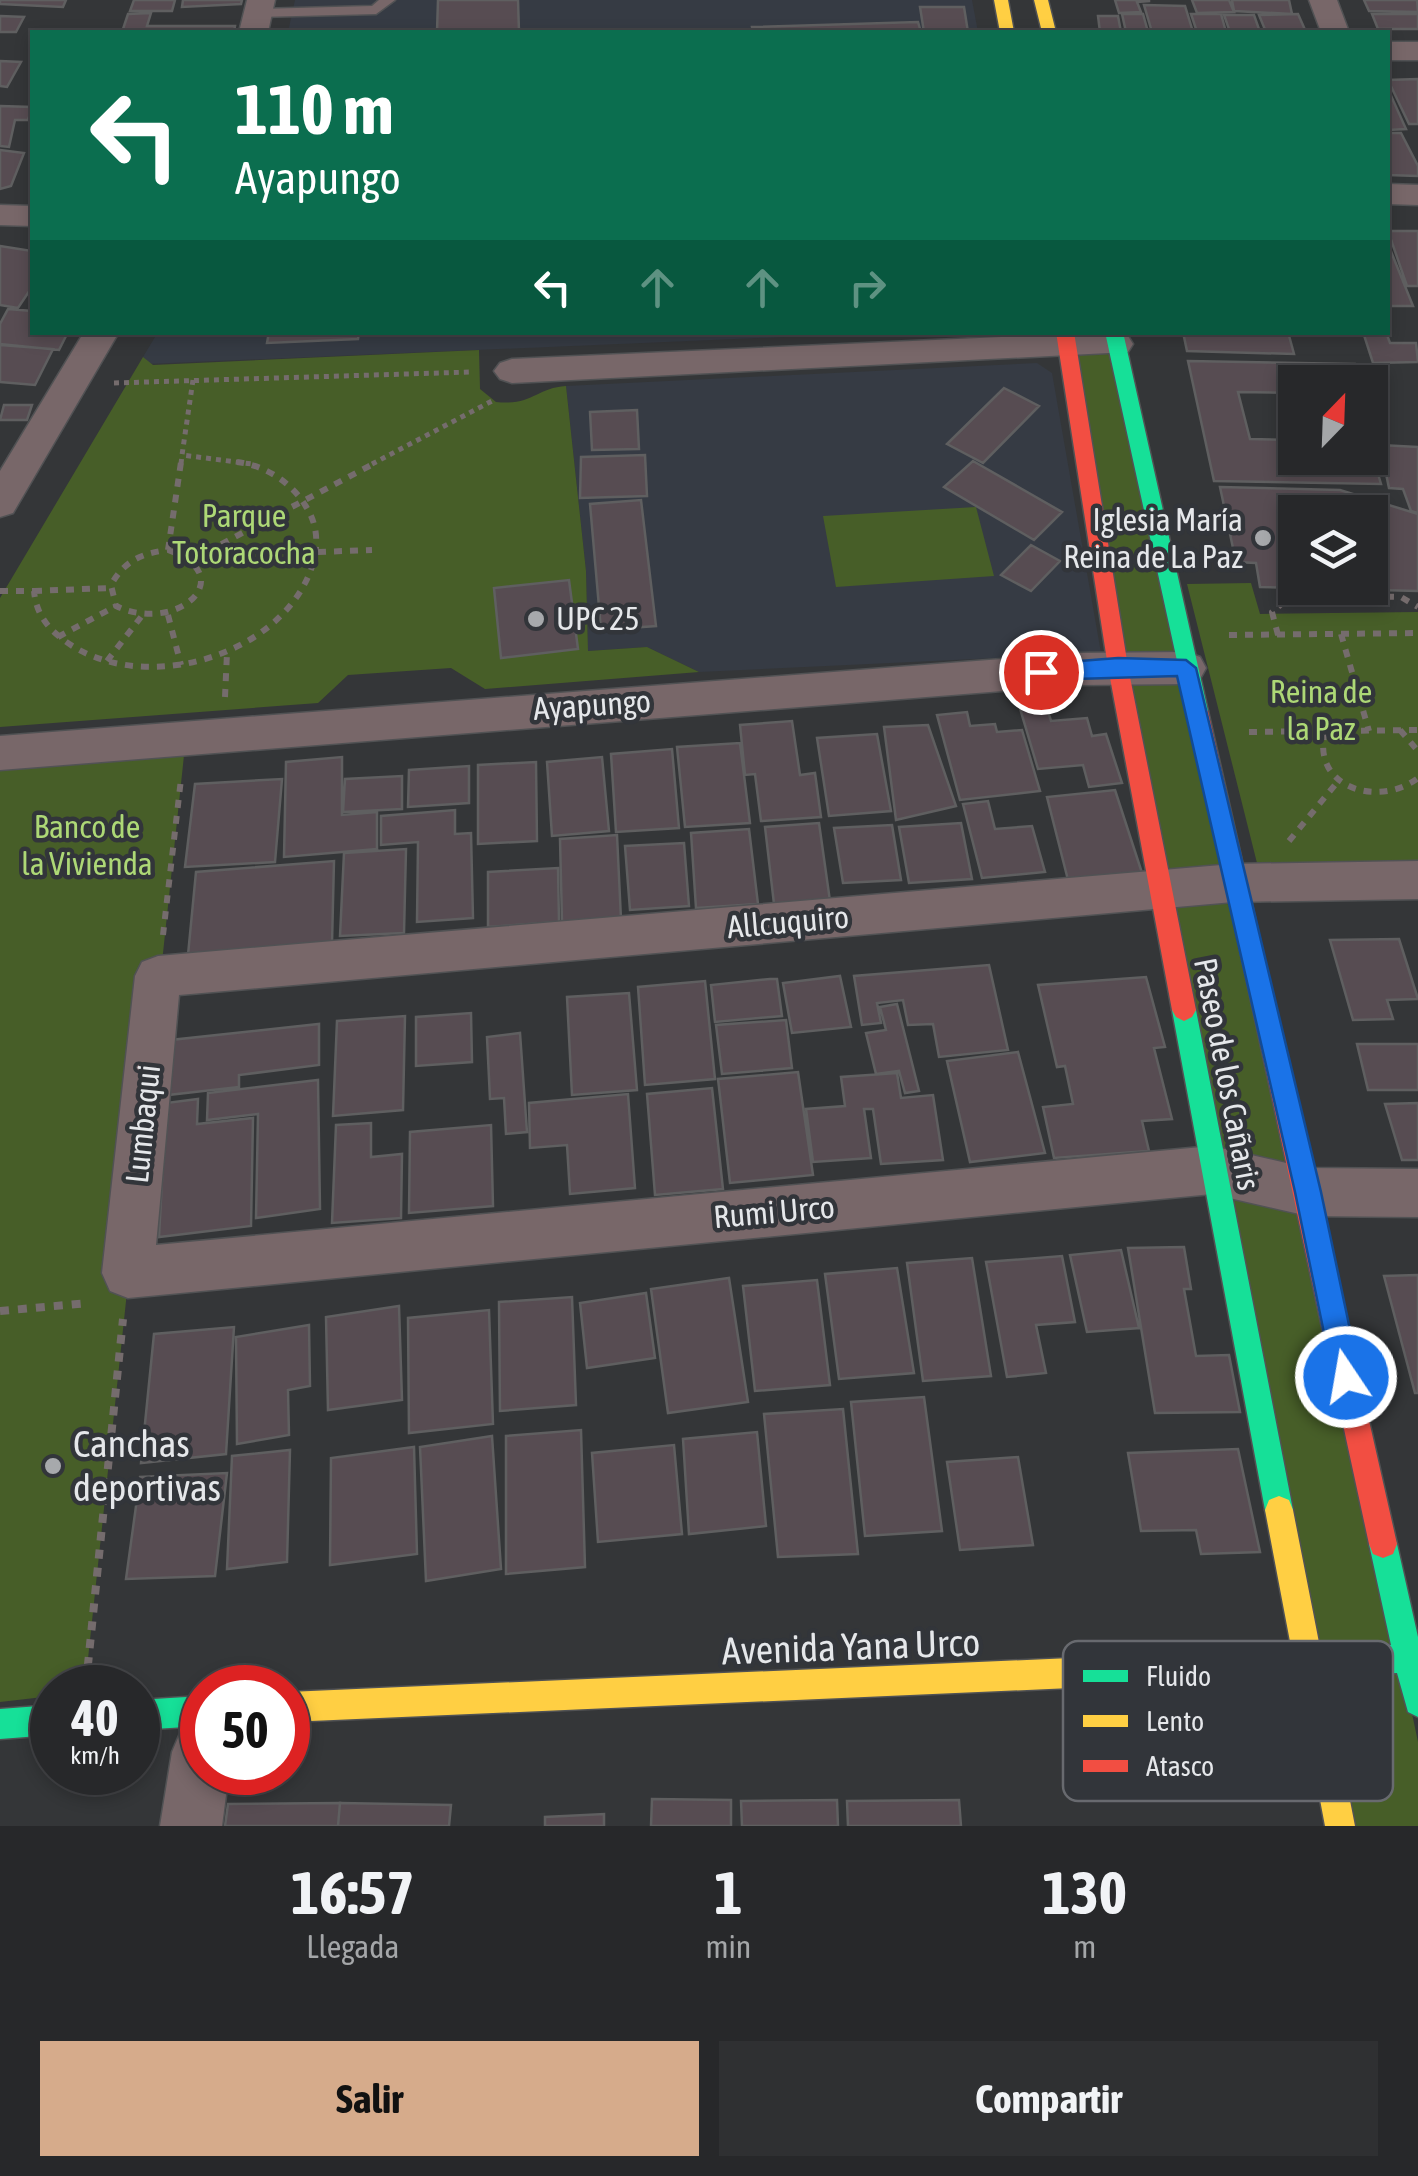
<!DOCTYPE html>
<html lang="es">
<meta charset="utf-8">
<style>
body{margin:0;font-family:"Asap Condensed",sans-serif;background:#2f3032;color:#f1f3f6;height:100vh;display:flex;flex-direction:column;font-size:38px;white-space:nowrap}
*{box-sizing:border-box;margin:0}
p{font-size:32px;color:#a4a6a8}
.icon{flex:none;width:55px;height:55px;fill:none;stroke:currentColor;stroke-width:2;stroke-linecap:round;stroke-linejoin:round}
.map{position:relative;height:1826px;overflow:hidden}
.panel{display:flex;flex-direction:column;background:#27282a;flex:1}
.panel>*{flex:none}
.top-card{position:absolute;left:30px;top:30px;width:1360px;height:305px;border-radius:0px;box-shadow:0 5px 15px #0003,0 0 0 2px #434447;background:#0b6e4f;color:#fff;overflow:hidden}
.needle{width:65px;rotate:23deg}
.controls{position:absolute;left:1278px;top:365px;display:grid;gap:20px}
.controls a{display:grid;place-items:center;width:110px;height:110px;border-radius:0px;background:#27282a;box-shadow:0 5px 15px #0003,0 0 0 2px #434447;font-size:50px}
.speed{position:absolute;left:30px;top:1665px;display:flex;gap:20px;font-size:50px;font-weight:700;text-align:center}
.speed>*{display:grid;place-content:center;width:130px;height:130px;border-radius:50%;background:#27282a;box-shadow:0 5px 15px #0003,0 0 0 2px #434447;line-height:1}
.speed small{font-size:25px;font-weight:400}
.speed .limit{border:15px solid #d22;background:#fff;color:#111}
.pin{position:absolute;display:grid;place-items:center;width:85px;height:85px;color:#fff;margin:-42px;border:5px solid #fff;border-radius:50%;box-shadow:0 2px 10px #0007}
.me{position:absolute;width:110px;margin:-55px;rotate:348deg;stroke-linejoin:round;filter:drop-shadow(0 0 8px #0008)}
.turn{display:flex;align-items:center;gap:35px;height:210px;padding:0 40px;font-size:45px}
.turn .icon{width:130px;height:130px;stroke-width:2.5}
.turn b{display:block;font-size:70px;line-height:85px}
.lanes{display:flex;align-items:center;height:95px;padding:0 40px;background:#0003;justify-content:center;gap:50px;direction:ltr}
.lanes .off{opacity:.35}
.eta{display:flex;justify-content:space-evenly;align-items:center;height:170px;text-align:center}
.eta b{font-size:60px;font-weight:700;line-height:70px}
.action{display:flex;gap:20px;margin-top:auto;padding:20px 40px}
.action a{flex:1;height:115px;border-radius:0px;background:#d6ab8b;color:#111;font-size:40px;font-weight:700;line-height:115px;text-align:center}
.action a+a{background:#2f3032;color:#f1f3f6}
.map>svg:first-child{display:block}
</style>
<div class="map">
<svg width="1418" height="1826" viewBox="0 0 1418 1826">
<rect width="100%" height="100%" fill="#343638"/>
<path fill="#363b44" d="M295,0H972L978,32H288Z
M158,332L877,333L147,364L143,357Z
M1037,363L1052,373L1101,653L699,672L647,647L588,651L586,571L566,386Z"/>
<path fill="#475e28" d="M1113,348L1177,663H1124L1074,349Z
M479,350L480,389L496,402C532,406 536,388 566,386L586,571L588,651L647,647L699,672L485,689L451,668L348,675L318,703L0,727V598L143,357L153,365Z
M976,507L994,576L836,587L823,516Z
M1251,583L1260,614L1418,612V872L1260,875L1187,584Z
M1125,673L1178,674L1226,877L1165,883Z
M185,746L85,1687L52,1688V1696L0,1702V762Z
M1230,891L1296,1181L1221,1164L1168,895Z
M1221,1177L1301,1197L1398,1647L1315,1648Z
M1318,1670L1403,1671L1418,1742V1826H1348Z"/>
<path fill="#574c52" stroke="#5f5f60" stroke-width="2.5" fill-rule="evenodd" d="M66,0L63,7L0,4V0Z
M134,0H175L172,11H130Z
M183,0H242L241,4L182,7Z
M438,0H518L519,32H437Z
M1115,0H1149V1L1137,2L1141,12L1119,13Z
M1192,0H1229L1234,12L1197,13Z
M1232,0H1289L1292,14L1234,11Z
M1364,0H1417L1418,12L1369,11Z
M1144,5L1185,6L1193,32H1152Z
M920,7H964L968,32H924Z
M151,13L147,26H235L234,32H122L128,14Z
M1122,14H1143L1148,32H1126Z
M1191,14H1221L1226,32H1197Z
M1298,14L1306,32H1266L1259,15Z
M1372,14H1418V29H1378Z
M1224,15H1254L1260,32H1230Z
M0,16L24,17L16,32H0Z
M1098,16H1118L1121,32H1100Z
M918,22L921,32H753L752,27Z
M0,61L21,62L7,87L0,86Z
M1418,79V124H1409L1388,80Z
M1388,89L1406,129L1388,130Z
M0,106L32,107L28,120H15L9,147L0,146Z
M1388,133H1401L1418,166V176L1388,175Z
M0,150L24,153L11,186L0,189Z
M1388,231H1418V286H1407Z
M1388,244L1413,306H1388Z
M0,246L32,251V287L18,308L0,305Z
M8,309L32,311V332H68L59,350L0,344V324Z
M269,332H359L358,339L267,343Z
M1183,332H1288L1294,354L1187,351Z
M1363,332H1386L1390,343H1416L1418,362L1373,363Z
M0,345L53,349L35,385L0,382Z
M1188,361L1355,364L1361,382H1295V393L1238,392L1250,439L1295,440V458H1370V447L1381,484L1214,481Z
M1004,388L1039,406L983,463L947,444Z
M4,405H32L27,420H0Z
M637,410L639,449L592,450L590,412Z
M1380,445L1418,447V513L1411,511L1403,489L1389,488Z
M645,455L647,496L580,498L581,457Z
M973,461L1062,512L1034,540L944,487Z
M1220,487L1340,490L1418,514V591L1260,587L1256,563L1236,562ZM1295,512H1370V588H1295Z
M641,500L656,626L601,630L590,504Z
M1031,545L1060,561L1031,591L1001,575Z
M569,580L578,649L501,658L494,588Z
M1045,702L1051,721L1087,718L1092,736L1106,734L1122,783L1089,787L1083,765L1038,769L1019,705Z
M967,712L970,726L995,724L997,732L1022,730L1040,791L960,800L937,715Z
M792,721L800,775L815,773L821,817L761,821L755,774L745,775L740,725Z
M928,725L956,806L896,820L884,727Z
M877,734L891,811L829,816L817,738Z
M740,743L750,823L685,827L677,747Z
M672,749L679,828L616,832L611,754Z
M342,757V815L377,812V849L284,857L286,762Z
M602,757L609,831L552,836L547,762Z
M536,762L537,841L478,844V765Z
M469,766V803L408,807L409,770Z
M402,776V809L343,812L345,779Z
M282,779L275,862L185,867L195,784Z
M1115,790L1143,876L1069,884L1047,797Z
M988,801L995,829L1032,826L1045,872L982,878L963,804Z
M455,810V834L471,833L473,918L417,922L418,842L381,845V816Z
M819,823L830,901L774,904L765,827Z
M961,823L972,879L909,883L899,827Z
M892,825L901,880L843,883L834,828Z
M749,829L758,904L696,908L691,833Z
M617,835L621,919L562,922L560,839Z
M684,843L689,906L630,910L625,846Z
M406,849L404,933L340,936L344,853Z
M334,861L332,944L188,955L196,872Z
M558,868L559,922L488,927V872Z
M1399,939L1418,999L1387,1000L1393,1019L1353,1020L1330,940Z
M989,965L1008,1050L939,1057L933,1024L908,1025L903,1000L877,1003L881,1023L862,1025L854,976Z
M840,976L851,1027L792,1033L783,983Z
M1146,977L1165,1047L1154,1048L1172,1119L1142,1121L1149,1151L1054,1158L1043,1107L1073,1104L1065,1066L1057,1067L1038,985Z
M770,979H777L782,1016L715,1022L711,985Z
M705,981L715,1079L645,1085L638,987Z
M629,993L637,1090L572,1095L567,997Z
M897,1004L912,1063L919,1091L905,1093L899,1071L876,1074L866,1033L886,1030L880,1007Z
M471,1013L472,1062L416,1066V1017Z
M405,1016L403,1110L333,1116L337,1021Z
M786,1020L792,1068L722,1074L716,1025Z
M319,1024V1065L239,1075V1087L168,1095L171,1040Z
M520,1033L527,1132L506,1134L504,1098L490,1099L487,1037Z
M1357,1044H1418V1090H1368Z
M1018,1052L1045,1153L970,1162L947,1061Z
M798,1072L813,1175L730,1183L718,1079Z
M897,1073L901,1098L933,1095L943,1160L881,1164L873,1109H864L871,1158L813,1162L806,1109L845,1106L841,1077Z
M318,1080L320,1209L256,1218L258,1114L207,1120L208,1093Z
M712,1088L723,1189L655,1195L647,1094Z
M628,1094L635,1188L570,1194L567,1145L530,1148L529,1103Z
M198,1099L197,1124L253,1118L251,1226L159,1237L166,1103Z
M1418,1103V1160H1402L1385,1104Z
M371,1123V1157L402,1154L401,1218L332,1223L336,1125Z
M491,1125L493,1206L409,1213L410,1132Z
M1184,1247L1191,1289H1184L1196,1356L1229,1355L1240,1412L1155,1413L1128,1248Z
M1121,1250L1139,1328L1087,1332L1070,1255Z
M1062,1256L1075,1322L1036,1325L1046,1373L1007,1377L986,1262Z
M972,1258L991,1376L923,1381L907,1263Z
M897,1268L914,1373L839,1379L825,1274Z
M1418,1275V1393H1415L1384,1276Z
M729,1278L748,1402L668,1413L651,1289Z
M817,1280L830,1385L755,1391L743,1286Z
M646,1293L655,1358L587,1368L580,1303Z
M572,1297L576,1405L500,1411L499,1302Z
M399,1306L402,1400L328,1410L326,1317Z
M489,1310L493,1424L409,1433L408,1318Z
M309,1325L310,1386L288,1390L289,1435L237,1444L236,1337Z
M234,1327L226,1454L141,1463L154,1334Z
M924,1397L942,1531L865,1536L851,1402Z
M843,1409L858,1554L778,1557L764,1414Z
M581,1430L585,1567L506,1574V1436Z
M757,1432L766,1526L689,1534L683,1439Z
M492,1436L501,1569L426,1581L420,1447Z
M674,1445L682,1534L598,1542L592,1453Z
M414,1447L417,1554L330,1565L331,1458Z
M1238,1449L1260,1552L1201,1554L1196,1530L1141,1531L1128,1453Z
M290,1450L287,1562L227,1569L232,1456Z
M1018,1457L1033,1545L960,1550L947,1462Z
M227,1473L215,1576L126,1579L140,1477Z
M652,1799L731,1800V1826H651Z
M837,1800L838,1826H742L741,1801Z
M959,1800L961,1826H848L847,1801Z
M340,1803L338,1826H225L228,1804Z
M340,1803L451,1805L449,1826H338Z
M604,1814V1826H545V1817Z"/>
<g fill="none" stroke-linecap="round" stroke-linejoin="round">
<defs>
<path id="lane" d="M379,0H395L376,14L258,17L251,13L258,9L372,6Z"/>
<path id="street" d="M247,0H275L268,32H239Z
M1309,0H1337L1349,32H1321Z
M1388,42H1418V60H1388Z
M1388,184L1418,185V205L1388,204Z
M0,205L32,206V226L0,225Z
M84,332H119L13,513L0,517V471Z
M1112,332L1128,336L1133,344L1128,352L512,383L500,379L494,371L500,363L512,359Z
M1186,652L1200,657L1206,668L1200,679L1186,684L1079,685L0,770V736L1079,653Z
M1418,861V899L1233,902L179,995L156,1245L1212,1146L1308,1168L1418,1169V1217L1308,1216L1212,1194L128,1298L110,1291L102,1273L135,976L142,962L158,956L1233,864Z
M202,1722V1772H229L222,1826H160L172,1752L181,1731Z"/>
<path id="fast" d="M1105,332H1123L1208,711L1198,719L1188,711Z
M1184,999L1192,1003L1196,1010L1293,1510L1289,1520L1279,1524L1269,1520L1265,1510L1172,1010L1176,1003Z
M1383,1530L1393,1534L1397,1544L1418,1637V1717L1408,1712L1397,1673L1071,1688L1061,1683L1056,1673L1061,1663L1071,1658L1391,1645L1369,1544L1373,1534Z
M202,1696V1726L138,1730V1700Z
M52,1705V1735L0,1739V1709Z"/>
<path id="slow" d="M994,0H1008L1014,32H1000Z
M1034,0H1048L1056,32H1042Z
M1279,1496L1289,1500L1293,1510L1355,1826H1325L1265,1510L1269,1500Z
M1071,1658L1081,1663L1086,1673L1081,1683L1071,1688L288,1722V1692Z"/>
<path id="jam" d="M1056,332H1074L1128,667L1196,1010L1192,1017L1184,1021L1176,1017L1172,1010L1108,667Z
M1198,703L1208,711L1397,1544L1393,1554L1383,1558L1373,1554L1369,1544L1188,711Z"/>
</defs>
<use href="#lane" stroke="#515254" stroke-width="3"/>
<use href="#street" stroke="#515254" stroke-width="3"/>
<use href="#fast" stroke="#515254" stroke-width="3"/>
<use href="#slow" stroke="#515254" stroke-width="3"/>
<use href="#jam" stroke="#515254" stroke-width="3"/>
<path stroke="#756c6d" stroke-width="5" stroke-dasharray="5 5" stroke-linecap="butt" d="M193,380L182,455L252,464
M114,383L471,372
M181,464L182,455
M372,464L492,401"/>
<path stroke="#756c6d" stroke-width="6" stroke-dasharray="8 8" stroke-linecap="butt" d="M168,550C242,576 177,635 116,606L111,585C124,561 142,553 168,550Z
M168,550L181,462
M318,552L372,550
M193,559L377,462
M0,591H34C36,613 47,628 65,641C139,695 271,660 308,577C319,552 320,527 305,505C291,482 264,465 237,462
M34,591L110,588
M168,615L181,665
M1341,634L1369,731
M1229,635L1418,633
M1278,635L1272,612L1292,595L1401,597L1418,607
M58,637L116,606
M107,661L141,617
M225,697L227,653
M1400,730L1418,751
M1249,732L1418,730
M1325,732C1311,788 1379,808 1418,778
M1289,841L1339,780
M163,935L181,779"/>
<path stroke="#756c6d" stroke-width="8" stroke-dasharray="9 9" stroke-linecap="butt" d="M0,1311L88,1303
M86,1684L123,1319"/>
<use href="#lane" fill="#786769" fill-rule="evenodd"/>
<use href="#street" fill="#786769" fill-rule="evenodd"/>
<use href="#fast" fill="#16e098" fill-rule="evenodd"/>
<use href="#slow" fill="#ffcf43" fill-rule="evenodd"/>
<use href="#jam" fill="#f24e42" fill-rule="evenodd"/>
</g>
<path fill="#1a73e8" stroke="#114b97" stroke-width="2.5" d="M1118,658L1186,660L1196,668L1321,1192L1360,1377L1356,1387L1346,1390L1337,1387L1333,1377L1295,1192L1177,676L1041,680L1030,672L1041,664Z"/>
<g fill="#a7a9ac" stroke="#32353a" stroke-width="4">
<circle cx="1263" cy="538" r="10"/>
<circle cx="536" cy="619" r="10"/>
<circle cx="53" cy="1466" r="10"/>
</g>
<g text-anchor="middle" stroke-width="9" stroke-linejoin="round" paint-order="stroke">
<g font-size="32" fill="#add876" stroke="#32353a">
<text x="244" y="527">Parque<tspan x="244" dy="37">Totoracocha</tspan></text>
<text x="1321" y="703">Reina de<tspan x="1321" dy="37">la Paz</tspan></text>
<text x="87" y="838">Banco de<tspan x="87" dy="37">la Vivienda</tspan></text>
</g>
<g font-size="32" fill="#e5e7ea" stroke="#32353a" text-anchor="end">
<text x="1243" y="531">Iglesia María<tspan x="1243" dy="37">Reina de La Paz</tspan></text>
<text x="556" y="630" text-anchor="start">UPC 25</text>
</g>
<g font-size="32" fill="#e5e7ea" stroke="#32353a">
<text transform="translate(592 705) rotate(-4)" y="11">Ayapungo</text>
<text transform="translate(788 922) rotate(-5)" y="11">Allcuquiro</text>
<text transform="translate(1227 1074) rotate(79)" y="11">Paseo de los Cañaris</text>
<text transform="translate(143 1124) rotate(-84)" y="11">Lumbaqui</text>
<text transform="translate(774 1212) rotate(-5)" y="11">Rumi Urco</text>
</g>
<g font-size="38" fill="#e5e7ea" stroke="#32353a" text-anchor="start">
<text x="73" y="1457">Canchas<tspan x="73" dy="44">deportivas</tspan></text>
</g>
<g font-size="38" fill="#e5e7ea" stroke="#32353a">
<text transform="translate(851 1647) rotate(-2)" y="13">Avenida Yana Urco</text>
</g>
</g>
<rect x="1063" y="1641" width="330" height="160" rx="15" fill="#32353a" stroke="#686a6f" stroke-width="2.5"/>
<rect x="1083" y="1670" width="45" height="12" fill="#16e098"/>
<rect x="1083" y="1715" width="45" height="12" fill="#ffcf43"/>
<rect x="1083" y="1760" width="45" height="12" fill="#f24e42"/>
<g font-size="28" fill="#e5e7ea">
<text x="1146" y="1686">Fluido</text>
<text x="1146" y="1731">Lento</text>
<text x="1146" y="1776">Atasco</text>
</g>
</svg>
<div class="controls">
<a><svg class="needle" viewBox="-14 -14 28 28"><path d="M0-13l5 13h-10z" fill="#e53935"/><path d="M0 13l5-13h-10z" fill="#a4a6a8"/></svg></a>
<a><svg class="icon" aria-label="layers" viewBox="0 0 24 24"><path d="M12 4l9 5-9 5-9-5zM3 14l9 5 9-5"/></svg></a>
</div>
<div class="speed"><div>40<small>km/h</small></div><div class="limit">50</div></div>
<div class="pin" style="left:1041px;top:672px;background:#d93025"><svg class="icon" aria-label="arrive" viewBox="0 0 24 24"><path d="M6 21V4h12l-3 4 3 4H6"/></svg></div>
<svg class="me" style="left:1346px;top:1377px" viewBox="-20 -20 40 40"><circle r="17" fill="#1a73e8" stroke="#fff" stroke-width="3"/><path d="M0-11L8 9 0 5-8 9z" fill="#fff"/></svg>
<div class="top-card">
<div class="turn"><svg class="icon" aria-label="left" viewBox="0 0 24 24"><path d="M17 20v-9H6M10 6l-5 5 5 5"/></svg><div><b>110 m</b>Ayapungo</div></div>
<div class="lanes"><svg class="icon" aria-label="left" viewBox="0 0 24 24"><path d="M17 20v-9H6M10 6l-5 5 5 5"/></svg><svg class="icon off" aria-label="ahead" viewBox="0 0 24 24"><path d="M12 20V5M6 11l6-6 6 6"/></svg><svg class="icon off" aria-label="ahead" viewBox="0 0 24 24"><path d="M12 20V5M6 11l6-6 6 6"/></svg><svg class="icon off" aria-label="right" viewBox="0 0 24 24"><path d="M7 20v-9h11M14 6l5 5-5 5"/></svg></div>
</div>
</div>
<section class="panel">
<div class="eta">
<div><b>16:57</b><p>Llegada</p></div>
<div><b>1</b><p>min</p></div>
<div><b>130</b><p>m</p></div>
</div>
<div class="action"><a>Salir</a><a>Compartir</a></div>
</section>
